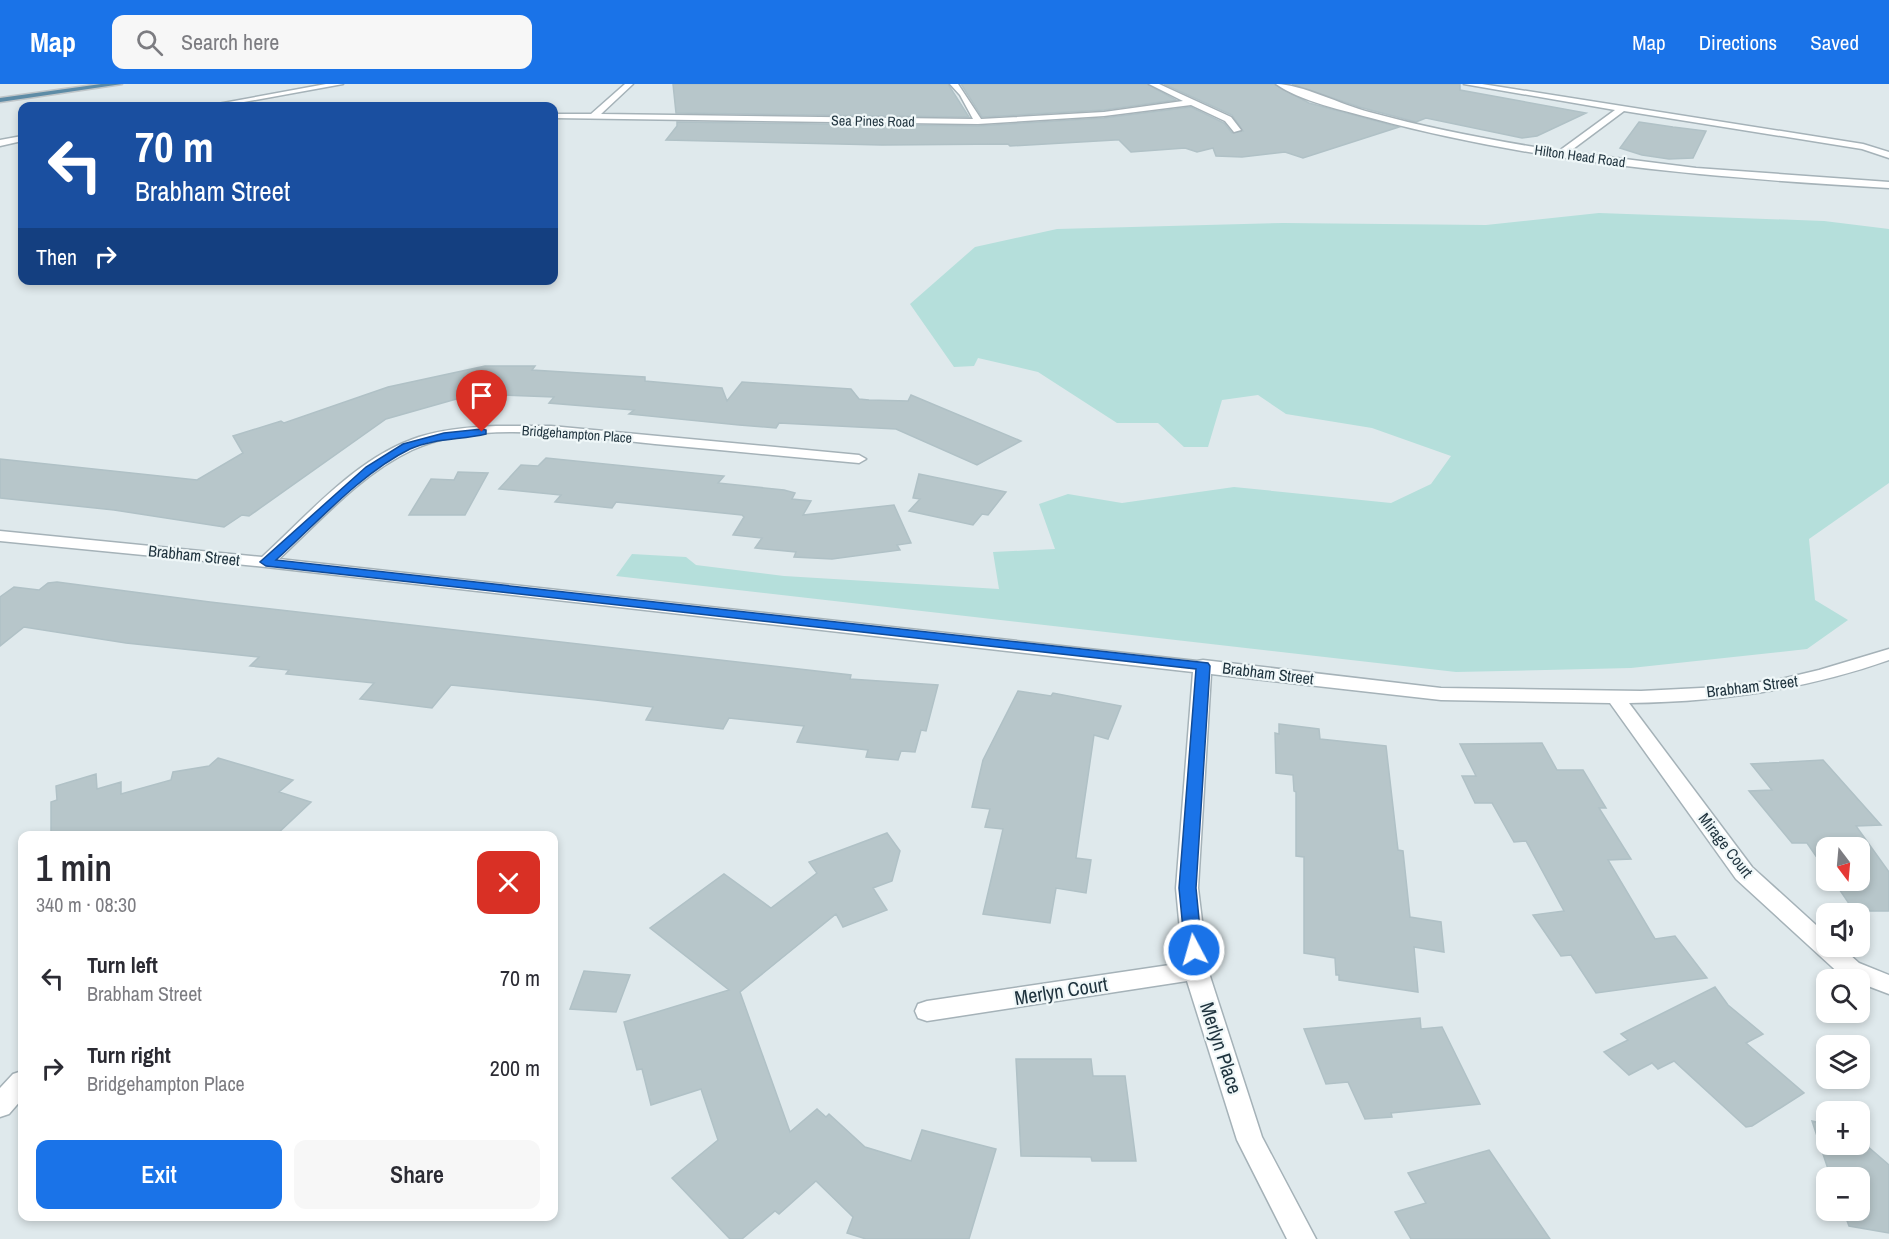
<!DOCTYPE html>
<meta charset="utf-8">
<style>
body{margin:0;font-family:"Archivo Narrow",sans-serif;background:#f7f7f7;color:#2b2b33;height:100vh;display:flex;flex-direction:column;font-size:22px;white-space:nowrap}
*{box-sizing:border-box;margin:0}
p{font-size:20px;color:#7c7c81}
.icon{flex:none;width:33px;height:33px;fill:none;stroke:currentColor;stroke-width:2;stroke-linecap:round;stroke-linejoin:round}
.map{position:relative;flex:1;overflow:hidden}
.sheet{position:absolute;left:18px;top:747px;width:540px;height:390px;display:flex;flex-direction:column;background:#fff;border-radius:12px;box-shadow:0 3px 9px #0003}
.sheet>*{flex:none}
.hud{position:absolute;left:18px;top:18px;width:540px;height:183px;border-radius:12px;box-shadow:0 3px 9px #0003;background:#1a4fa0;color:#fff;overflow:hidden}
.needle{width:39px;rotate:164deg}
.buttons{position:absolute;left:1816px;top:753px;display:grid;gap:12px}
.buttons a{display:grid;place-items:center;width:54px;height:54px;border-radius:12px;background:#fff;box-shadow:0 3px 9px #0003;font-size:30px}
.pin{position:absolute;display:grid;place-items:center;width:51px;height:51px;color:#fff;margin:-62px -26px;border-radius:50% 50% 50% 0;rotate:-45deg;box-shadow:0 0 6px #0007}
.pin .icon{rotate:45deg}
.me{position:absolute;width:66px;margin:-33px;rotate:354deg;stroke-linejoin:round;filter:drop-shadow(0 0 4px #0008)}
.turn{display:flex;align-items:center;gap:21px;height:126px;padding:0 18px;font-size:27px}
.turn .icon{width:78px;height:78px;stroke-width:2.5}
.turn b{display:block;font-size:42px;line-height:51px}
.then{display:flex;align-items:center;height:57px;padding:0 18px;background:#0003;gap:12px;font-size:22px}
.round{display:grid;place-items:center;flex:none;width:63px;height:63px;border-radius:12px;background:#f7f7f7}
.overview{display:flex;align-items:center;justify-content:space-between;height:102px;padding:0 18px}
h1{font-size:36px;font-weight:600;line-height:45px}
.primary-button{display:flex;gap:12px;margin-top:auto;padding:12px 18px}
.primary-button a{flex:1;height:69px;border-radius:12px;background:#1a73e8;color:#fff;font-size:24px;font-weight:600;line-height:69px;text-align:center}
.primary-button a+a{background:#f7f7f7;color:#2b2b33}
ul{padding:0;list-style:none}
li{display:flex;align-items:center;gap:18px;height:90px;padding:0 18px}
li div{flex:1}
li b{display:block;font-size:22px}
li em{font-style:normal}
header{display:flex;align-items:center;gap:36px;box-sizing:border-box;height:84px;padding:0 30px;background:#1a73e8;color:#fff}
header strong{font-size:28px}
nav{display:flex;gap:33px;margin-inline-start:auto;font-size:21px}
.search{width:420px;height:54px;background:#f7f7f7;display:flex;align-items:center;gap:15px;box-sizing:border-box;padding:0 21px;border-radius:12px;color:#7c7c81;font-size:22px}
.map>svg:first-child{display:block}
</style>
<header>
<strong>Map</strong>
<div class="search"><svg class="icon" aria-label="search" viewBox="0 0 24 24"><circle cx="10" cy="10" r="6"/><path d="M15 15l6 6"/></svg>Search here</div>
<nav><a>Map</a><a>Directions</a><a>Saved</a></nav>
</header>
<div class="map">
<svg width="1889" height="1155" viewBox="0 0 1889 1155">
<rect width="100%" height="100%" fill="#dfe9ec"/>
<path fill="#b5dfdb" d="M1599,129L1824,137L1889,145V399L1809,455L1815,516L1848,536L1807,565L1631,584L1456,588L616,492L632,470L686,473L696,481L784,492L999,505L993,468L1055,465L1039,420L1068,410L1122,419L1234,403L1391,419L1431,400L1451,372L1372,344L1286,330L1258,311L1222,316L1208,363H1184L1158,339H1117L1038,288L978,274L974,282L954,283L910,220L975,163L1057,145L1283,139L1486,141Z"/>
<path fill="#b7c6ca" stroke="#b0c1c6" stroke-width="1.5" d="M673,0H948L969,33L676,29Z
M961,0H1147L1176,16L1104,26L982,33Z
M1164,0H1274L1309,19L1399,43L1303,74L1285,68L1242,73L1216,72L1213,64L1197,68L1185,64L1131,68L1119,56H1115L1010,62L1008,60L882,61L666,56L677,42V38L978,42L1104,34L1191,23L1224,39L1232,49L1243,47L1232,31Z
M1292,0H1460V6L1586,29L1537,52L1522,54L1426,34L1416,38L1359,23Z
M1639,38L1673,43L1706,47L1693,74L1669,75L1642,71L1620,64Z
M485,282H535L532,286L645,293V297L722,304L727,317L742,298L851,305L859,315L869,316L908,317L911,311L1021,357L977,381L896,345L779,339L776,344L739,341L629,330L634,326L549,319L554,313L474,310L386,335L249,432L242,431L224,443L114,426L0,414V375L197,396L243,369L233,352L281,337L284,339L388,303Z
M546,374L724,392L718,399L784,406L795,409L792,415L811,417L803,431L894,421L911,459L897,461L900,466L832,475L794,473L796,468L755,464L762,454L733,451L744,433L742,431L616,418L612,424L555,418L561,411L499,405L521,381L538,382Z
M458,388L488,389L465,431H409L431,395L454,396Z
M919,390L982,403L1006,408L988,431L982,430L973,441L909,427L920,415L913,414Z
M57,498L210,518L851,591L850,595L938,601L926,647L921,646L915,668L901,667L898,676L866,673L868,666L797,658L804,642L729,634L723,645L646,636L653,623L596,616L451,601L432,624L360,615L374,599L286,590L289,586L250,582L259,573L126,559L24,543L0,562V513L14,503L39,506L48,499Z
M1018,607L1051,612L1053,609L1121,622L1108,655L1094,651L1076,774L1091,776L1086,809L1056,804L1050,839L983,830L1003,745L985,743L990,725L972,723L983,676Z
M1279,640L1319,645L1320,655L1386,662L1398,766L1403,767L1410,833L1441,838L1444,868L1414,863L1418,908L1339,896V891H1336L1335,874L1304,869V773L1296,772V708L1294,707L1293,691L1276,689L1275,649L1279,650Z
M1542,659L1557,686H1583L1606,724H1599L1631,775L1608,776L1655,855L1675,852L1707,894L1596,909L1571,871L1561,872L1533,831L1564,827L1526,757L1514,758L1492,719H1475L1462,692H1476L1460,660Z
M218,674L293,696L279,708L311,718L275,752H51V718L57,716L56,702L96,690L97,705L121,698V710L171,696L173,688L209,682Z
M1823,676L1881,741L1856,742L1889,788V827H1854L1833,796H1860V764H1827V788L1807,759H1792L1749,707L1772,706L1751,680Z
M887,749L900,767L892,797L873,804L887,826L843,843L836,830L740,908L790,1048L817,1025L826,1033L829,1030L865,1063L911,1077L922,1046L996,1065L969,1155H866L847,1149L853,1133L816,1097L779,1130L775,1127L742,1155H730L672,1094L718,1056L701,1005L651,1021L642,985L637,986L624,938L729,906L650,844L724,790L771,824L817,789L809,778Z
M584,887L630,891L616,928L570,925Z
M1715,903L1728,921L1763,950L1746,959L1804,1009L1752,1042L1746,1043L1674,977L1658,985L1652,979L1629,991L1604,968L1628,956L1621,950Z
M1420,934L1421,945L1442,943L1480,1020L1391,1029L1392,1033L1365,1035L1348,998L1326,1000L1304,945Z
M1016,975H1091L1093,992H1125L1136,1077H1092L1091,1073L1021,1072Z
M1812,1037L1827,1040V1060H1860V1056L1889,1081V1149L1849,1142L1843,1126H1860V1094H1831Z
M1489,1066L1550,1155H1411L1395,1128L1426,1119L1408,1089Z"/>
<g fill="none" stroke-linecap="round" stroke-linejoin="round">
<defs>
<path id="minor" d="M326,0H343L222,22H207Z
M625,0H633L601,30L973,35L960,11L950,0H958L981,35L1104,28L1183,17L1149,0H1159L1231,33L1241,46L1234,48L1225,37L1191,21L1104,32L978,40L554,34V30H591Z
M1276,0C1301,0 1342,21 1369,28C1431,45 1495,57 1559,67L1615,26L1464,0H1482L1863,60L1889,68V74L1862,65L1624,27L1569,68L1696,84L1889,98V104C1717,94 1542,80 1375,35C1346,27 1299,17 1276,0Z
M22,52V57L0,62V56Z
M496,342H551L859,371L866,375L859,379C791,373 723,366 655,360C582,353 481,334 412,366C361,390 320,437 279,475L1197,577L1203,576L1441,604L1641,607L1721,603L1777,596L1819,586L1889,565V576C1804,606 1719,618 1629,619L1752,783L1827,851V862H1840L1859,879L1889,891V910L1860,899V896L1843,893L1736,795L1610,619L1441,616L1211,590L1198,804L1208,886L1262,1053L1316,1155H1287L1237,1056L1187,897L927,937L918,934L915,927L918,920L927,917L1183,879L1176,804L1193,588L266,483L0,457V447L262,473C309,430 357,373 419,353C444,345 470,343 496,342Z
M22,987V1015L9,1030L0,1033V1004L13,990Z"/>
<path id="major" d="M101,0H122L0,18V14Z"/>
</defs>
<use href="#minor" stroke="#a5b2b8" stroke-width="3"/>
<use href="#major" stroke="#c0c6c9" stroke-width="3"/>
<use href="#minor" fill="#fff" fill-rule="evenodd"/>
<use href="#major" fill="#5e8ca6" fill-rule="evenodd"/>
</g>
<path fill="#1a73e8" stroke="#114b97" stroke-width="1.5" d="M482,345L486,346V350C461,356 434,354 410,365C361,389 316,440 276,476L1208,579L1210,582L1196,804L1202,866L1200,871H1187L1185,866L1179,804L1196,585L266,482L260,478L366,383L403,360L444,349Z"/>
<g text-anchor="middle" stroke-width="4.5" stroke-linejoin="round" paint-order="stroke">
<g font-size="14" fill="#1e323d" stroke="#eff7f8">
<text transform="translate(873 37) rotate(1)" y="5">Sea Pines Road</text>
<text transform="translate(1580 72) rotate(8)" y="5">Hilton Head Road</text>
<text transform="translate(577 350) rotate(4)" y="5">Bridgehampton Place</text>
</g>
<g font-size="16" fill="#1e323d" stroke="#eff7f8">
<text transform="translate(194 471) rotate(6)" y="6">Brabham Street</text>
<text transform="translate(1268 589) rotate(7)" y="6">Brabham Street</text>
<text transform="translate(1752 602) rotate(-7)" y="6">Brabham Street</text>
<text transform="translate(1726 761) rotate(52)" y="6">Mirage Court</text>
</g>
<g font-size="20" fill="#1e323d" stroke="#eff7f8">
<text transform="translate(1061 907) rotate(-9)" y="7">Merlyn Court</text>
<text transform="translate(1221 964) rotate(72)" y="7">Merlyn Place</text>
</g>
</g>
</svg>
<div class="buttons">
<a><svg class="needle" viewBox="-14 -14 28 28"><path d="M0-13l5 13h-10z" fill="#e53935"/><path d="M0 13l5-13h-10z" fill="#7c7c81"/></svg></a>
<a><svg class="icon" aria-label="sound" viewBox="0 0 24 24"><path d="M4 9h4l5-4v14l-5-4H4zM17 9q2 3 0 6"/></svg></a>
<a><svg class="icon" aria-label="search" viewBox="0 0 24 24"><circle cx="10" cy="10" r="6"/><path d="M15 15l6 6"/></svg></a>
<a><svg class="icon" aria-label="layers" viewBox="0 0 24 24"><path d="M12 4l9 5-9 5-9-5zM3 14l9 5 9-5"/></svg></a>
<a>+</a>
<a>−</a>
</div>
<div class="pin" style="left:482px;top:348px;background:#d93025"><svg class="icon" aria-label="arrive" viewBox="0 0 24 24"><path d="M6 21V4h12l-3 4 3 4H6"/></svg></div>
<svg class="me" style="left:1194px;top:866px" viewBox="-20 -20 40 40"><circle r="17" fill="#1a73e8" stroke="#fff" stroke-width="3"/><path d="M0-11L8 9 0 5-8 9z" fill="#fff"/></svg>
<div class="hud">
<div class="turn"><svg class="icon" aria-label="left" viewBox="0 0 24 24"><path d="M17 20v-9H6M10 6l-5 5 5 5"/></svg><div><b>70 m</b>Brabham Street</div></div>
<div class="then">Then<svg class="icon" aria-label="right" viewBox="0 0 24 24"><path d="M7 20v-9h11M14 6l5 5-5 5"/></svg></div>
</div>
<section class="sheet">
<div class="overview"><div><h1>1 min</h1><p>340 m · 08:30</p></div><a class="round" style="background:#d93025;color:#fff"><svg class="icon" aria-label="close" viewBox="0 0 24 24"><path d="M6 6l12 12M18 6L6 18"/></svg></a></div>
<ul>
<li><svg class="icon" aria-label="left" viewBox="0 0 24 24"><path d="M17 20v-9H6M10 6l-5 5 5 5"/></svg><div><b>Turn left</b><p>Brabham Street</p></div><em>70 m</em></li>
<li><svg class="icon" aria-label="right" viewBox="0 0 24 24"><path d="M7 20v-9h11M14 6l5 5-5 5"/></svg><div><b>Turn right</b><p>Bridgehampton Place</p></div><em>200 m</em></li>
</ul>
<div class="primary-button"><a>Exit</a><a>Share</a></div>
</section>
</div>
